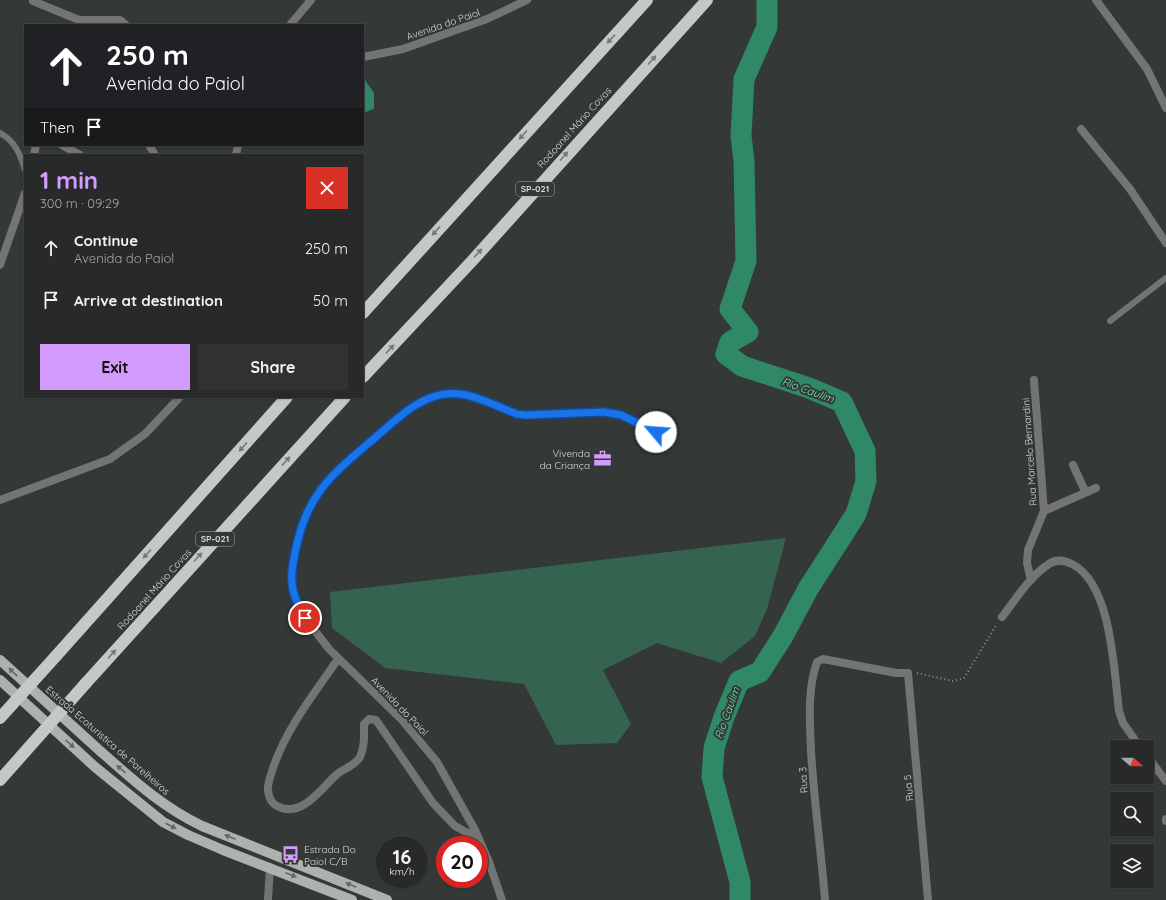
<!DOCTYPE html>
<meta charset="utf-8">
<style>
body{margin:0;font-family:Quicksand,sans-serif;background:#2f3230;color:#f1f3f6;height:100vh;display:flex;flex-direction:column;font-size:15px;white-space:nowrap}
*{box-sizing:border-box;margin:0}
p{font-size:13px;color:#a4a7a8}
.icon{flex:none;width:22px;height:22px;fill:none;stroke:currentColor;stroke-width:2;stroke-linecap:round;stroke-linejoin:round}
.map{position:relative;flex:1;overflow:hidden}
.side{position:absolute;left:24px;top:154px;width:340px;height:244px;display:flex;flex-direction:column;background:#272a28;border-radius:0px;box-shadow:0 1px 3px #0004,0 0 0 1px #434645}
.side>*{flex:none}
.hud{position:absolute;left:24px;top:24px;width:340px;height:122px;border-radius:0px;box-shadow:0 1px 3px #0004,0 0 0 1px #434645;background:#202124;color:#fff;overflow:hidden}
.needle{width:26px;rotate:110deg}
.controls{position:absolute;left:1110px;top:740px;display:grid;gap:8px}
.controls a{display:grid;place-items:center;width:44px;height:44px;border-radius:0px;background:#272a28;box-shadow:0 1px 3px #0004,0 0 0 1px #434645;font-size:20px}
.speed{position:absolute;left:376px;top:836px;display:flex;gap:8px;font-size:20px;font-weight:700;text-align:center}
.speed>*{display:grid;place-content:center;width:52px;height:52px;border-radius:50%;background:#272a28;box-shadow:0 1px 3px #0004,0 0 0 1px #434645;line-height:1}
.speed small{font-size:10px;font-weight:400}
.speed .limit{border:6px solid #d22;background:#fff;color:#111}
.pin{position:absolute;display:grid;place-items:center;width:34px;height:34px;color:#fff;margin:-17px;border:2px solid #fff;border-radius:50%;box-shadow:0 1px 4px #0007}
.me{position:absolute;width:44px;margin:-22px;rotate:297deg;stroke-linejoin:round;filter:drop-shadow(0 0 3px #0008)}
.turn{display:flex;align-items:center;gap:14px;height:84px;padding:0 16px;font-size:18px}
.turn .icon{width:52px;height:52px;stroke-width:2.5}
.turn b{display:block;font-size:28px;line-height:34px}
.then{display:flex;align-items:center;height:38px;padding:0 16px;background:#0003;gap:8px;font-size:15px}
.round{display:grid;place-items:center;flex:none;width:42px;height:42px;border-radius:0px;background:#2f3230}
.summary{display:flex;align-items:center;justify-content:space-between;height:68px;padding:0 16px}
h1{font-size:24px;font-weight:700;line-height:30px;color:#d39cfc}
.action{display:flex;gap:8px;margin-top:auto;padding:8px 16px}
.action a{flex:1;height:46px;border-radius:0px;background:#d39cfc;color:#111;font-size:16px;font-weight:700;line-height:46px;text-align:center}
.action a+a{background:#2f3230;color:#f1f3f6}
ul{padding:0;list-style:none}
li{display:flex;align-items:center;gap:12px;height:52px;padding:0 16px}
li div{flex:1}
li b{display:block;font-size:15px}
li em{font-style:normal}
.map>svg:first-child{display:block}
</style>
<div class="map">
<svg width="1166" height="900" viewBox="0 0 1166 900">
<rect width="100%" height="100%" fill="#343836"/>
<path fill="#34644f" d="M786,538L767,609L755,636L721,663L657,643L603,670L631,724L617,743L556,745L524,684L385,668L332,628L330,592Z"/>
<path fill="#2f8866" d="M363,77L374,93V109L363,113Z"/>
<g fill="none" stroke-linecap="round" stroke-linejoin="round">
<path stroke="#2f8866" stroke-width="21" d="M740,900V882L712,777L714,748L724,717L739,681L760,672L783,636L808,589L856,514L866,481L865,451L842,402L809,388L742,366L726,354L730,342L748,332L730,309L746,261L744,161L741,136L744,79L767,27V0"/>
<path stroke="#8d908e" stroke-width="2" stroke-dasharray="1 3" stroke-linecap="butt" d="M917,673L953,681L964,678L997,624"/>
<path stroke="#737574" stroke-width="6" d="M0,133C15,141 20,154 25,170
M1110,321L1166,278
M346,462L412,406L430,397L447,393L465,396L517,414L604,412L621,415L656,432"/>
<path stroke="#737574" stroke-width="8" d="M1096,0L1147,69L1166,108
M33,1L79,20H120L126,25
M290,25L311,0
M363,57L403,49L487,19L527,0
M1081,129L1130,189L1166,243
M62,145L80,155
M149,145L155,155
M34,155L36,145
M236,155L238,145
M0,265L25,193
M346,462L320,489L307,511L294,555L292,575L293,592L305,618L329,649L402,720L437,762L475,830L489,862L502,900
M1073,465L1085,491
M0,500L110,459L145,434L180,397
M1044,511L1096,488
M1031,580L1027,563L1028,550L1044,511L1034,380
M1002,617C1016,599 1030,576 1049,564C1056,559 1064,560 1072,564C1112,584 1114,672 1119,711L1123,723L1140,747
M338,659C314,694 287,727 273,768C271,775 267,784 268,791C269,798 271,803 277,806C301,819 321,789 336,775C343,769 356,765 360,757C365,746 364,735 364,724L369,719L376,720L433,803L455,826L479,839
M1147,756L1166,781
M1166,819V821
M268,900L270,867
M825,900C821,850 814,801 811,751C810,722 807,690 817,662L823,659L896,673H908L928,900"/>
<path stroke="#adb1af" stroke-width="10" d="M0,660C33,690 66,720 99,750C132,779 162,807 202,826L387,900
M0,680L95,767L163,822L188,835L223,850L352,900"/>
<path stroke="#c4c9c7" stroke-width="12" d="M363,313L647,0
M363,377L472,261L707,0
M56,656L287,397
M86,683L345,397"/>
<path stroke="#c4c9c7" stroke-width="12" d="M0,718L56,656
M0,780L86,683"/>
</g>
<defs><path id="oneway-solid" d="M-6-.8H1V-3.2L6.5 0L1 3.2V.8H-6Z"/></defs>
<g fill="#757977">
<use href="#oneway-solid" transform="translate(611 39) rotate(133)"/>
<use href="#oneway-solid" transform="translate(652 60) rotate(-48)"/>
<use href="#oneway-solid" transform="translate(523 135) rotate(132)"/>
<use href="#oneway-solid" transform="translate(564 156) rotate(-48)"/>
<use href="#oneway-solid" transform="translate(436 231) rotate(132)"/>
<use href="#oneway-solid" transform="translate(478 253) rotate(-48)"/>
<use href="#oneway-solid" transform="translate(390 349) rotate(-47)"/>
<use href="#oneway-solid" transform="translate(243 447) rotate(132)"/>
<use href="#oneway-solid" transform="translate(286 461) rotate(-48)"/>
<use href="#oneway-solid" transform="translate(147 554) rotate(132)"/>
<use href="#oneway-solid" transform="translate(198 557) rotate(-48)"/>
<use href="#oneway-solid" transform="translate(112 654) rotate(-48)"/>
</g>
<g fill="#646866">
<use href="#oneway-solid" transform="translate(13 672) rotate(-137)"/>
<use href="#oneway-solid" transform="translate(70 744) rotate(42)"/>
<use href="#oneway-solid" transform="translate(121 769) rotate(-139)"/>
<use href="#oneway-solid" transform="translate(171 826) rotate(28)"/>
<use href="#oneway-solid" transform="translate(230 837) rotate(-158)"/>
<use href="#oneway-solid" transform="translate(291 875) rotate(21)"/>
<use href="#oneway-solid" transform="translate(351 885) rotate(-157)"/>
</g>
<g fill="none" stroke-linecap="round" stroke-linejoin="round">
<defs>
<path id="route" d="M305,618C301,610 295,600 293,590C290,577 293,562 296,548C308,491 334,473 377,436C397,419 417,398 445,394C468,390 495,406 517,414L526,415L604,412L621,415L656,432"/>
</defs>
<use href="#route" stroke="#114b97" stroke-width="10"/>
<use href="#route" stroke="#1a73e8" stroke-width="7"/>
</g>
<defs>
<symbol id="office-bare" viewBox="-9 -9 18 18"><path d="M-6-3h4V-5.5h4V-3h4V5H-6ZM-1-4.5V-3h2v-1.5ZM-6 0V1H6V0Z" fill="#d39cfc" stroke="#343836" stroke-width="2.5" paint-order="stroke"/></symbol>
<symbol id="bus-bare" viewBox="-9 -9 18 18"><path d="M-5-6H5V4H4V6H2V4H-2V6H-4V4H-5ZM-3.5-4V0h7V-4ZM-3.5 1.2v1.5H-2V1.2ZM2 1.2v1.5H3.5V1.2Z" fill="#d39cfc" stroke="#343836" stroke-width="2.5" paint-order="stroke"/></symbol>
</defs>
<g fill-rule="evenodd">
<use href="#office-bare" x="590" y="446" width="25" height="25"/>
<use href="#bus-bare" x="278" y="842" width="25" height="25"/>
</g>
<g text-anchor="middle" stroke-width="4" stroke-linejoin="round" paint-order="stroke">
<g fill="#343836" stroke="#a7a9a8" stroke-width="1">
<rect x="516" y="182" width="38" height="14" rx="3"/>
<rect x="196" y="532" width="38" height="14" rx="3"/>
</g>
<g font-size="9" font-weight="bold" fill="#d8dad9">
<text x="535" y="192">SP-021</text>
<text x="215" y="542">SP-021</text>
</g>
<g font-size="10" fill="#d8dad9" stroke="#343836">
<text transform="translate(443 24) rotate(-19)" y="4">Avenida do Paiol</text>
<text transform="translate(574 127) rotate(-48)" y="4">Rodoanel Mário Covas</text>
<text transform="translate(1029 452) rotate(-94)" y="4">Rua Marcelo Bernardini</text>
<text transform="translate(154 589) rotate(-48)" y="4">Rodoanel Mário Covas</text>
<text transform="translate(400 706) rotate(46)" y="4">Avenida do Paiol</text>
<text transform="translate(108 740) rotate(41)" y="4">Estrada Ecoturistica de Parelheiros</text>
<text transform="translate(803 780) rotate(-93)" y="4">Rua 3</text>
<text transform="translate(908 788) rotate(-96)" y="4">Rua 5</text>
</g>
<g font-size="10" fill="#d8dad9" stroke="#343836" text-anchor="end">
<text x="590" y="457">Vivenda<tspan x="590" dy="12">da Criança</tspan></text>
<text x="304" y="853" text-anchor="start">Estrada Do<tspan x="304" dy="12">Paiol C/B</tspan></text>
</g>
<g font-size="11" font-style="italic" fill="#73eab8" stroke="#343836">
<text transform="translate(808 390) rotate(20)" y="4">Rio Caulim</text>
<text transform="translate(727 713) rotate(-70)" y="4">Rio Caulim</text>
</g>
</g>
</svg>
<div class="controls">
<a><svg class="needle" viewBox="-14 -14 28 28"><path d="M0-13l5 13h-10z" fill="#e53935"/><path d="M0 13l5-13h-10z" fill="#a4a7a8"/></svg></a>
<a><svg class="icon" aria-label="search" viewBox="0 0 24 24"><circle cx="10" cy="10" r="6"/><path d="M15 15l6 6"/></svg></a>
<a><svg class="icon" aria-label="layers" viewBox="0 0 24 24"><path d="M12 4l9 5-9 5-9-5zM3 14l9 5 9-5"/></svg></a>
</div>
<div class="speed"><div>16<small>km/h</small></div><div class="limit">20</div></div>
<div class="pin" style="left:305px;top:618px;background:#d93025"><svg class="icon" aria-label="arrive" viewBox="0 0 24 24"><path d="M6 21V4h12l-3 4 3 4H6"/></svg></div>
<svg class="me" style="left:656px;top:432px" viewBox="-20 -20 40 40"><circle r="19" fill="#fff"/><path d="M0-13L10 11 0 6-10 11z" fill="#1a73e8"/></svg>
<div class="hud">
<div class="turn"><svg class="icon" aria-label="ahead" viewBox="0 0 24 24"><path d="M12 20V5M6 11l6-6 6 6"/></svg><div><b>250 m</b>Avenida do Paiol</div></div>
<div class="then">Then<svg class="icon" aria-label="arrive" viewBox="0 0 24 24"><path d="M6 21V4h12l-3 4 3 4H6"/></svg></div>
</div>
<section class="side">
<div class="summary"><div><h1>1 min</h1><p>300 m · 09:29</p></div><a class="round" style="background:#d93025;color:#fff"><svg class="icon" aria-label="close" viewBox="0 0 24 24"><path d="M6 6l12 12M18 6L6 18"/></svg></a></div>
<ul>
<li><svg class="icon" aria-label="ahead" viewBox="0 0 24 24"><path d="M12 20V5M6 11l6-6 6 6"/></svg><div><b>Continue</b><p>Avenida do Paiol</p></div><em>250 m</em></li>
<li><svg class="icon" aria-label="arrive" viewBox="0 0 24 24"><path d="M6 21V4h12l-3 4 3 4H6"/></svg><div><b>Arrive at destination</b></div><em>50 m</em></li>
</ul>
<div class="action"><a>Exit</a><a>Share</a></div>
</section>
</div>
